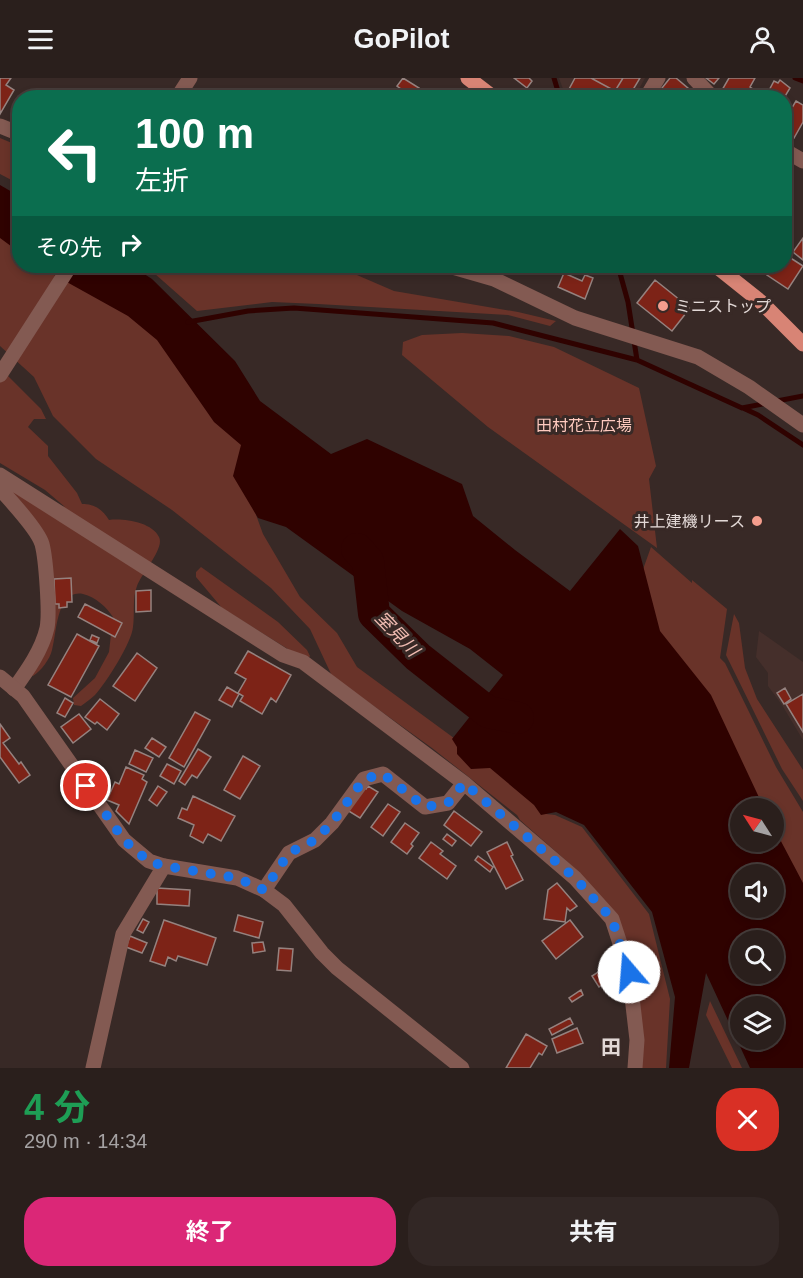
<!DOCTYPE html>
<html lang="ja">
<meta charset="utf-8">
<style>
body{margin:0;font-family:Arial,"Noto Sans JP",sans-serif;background:#322725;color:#f1f3f6;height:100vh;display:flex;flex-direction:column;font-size:22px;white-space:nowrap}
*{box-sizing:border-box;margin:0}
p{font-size:20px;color:#a5a2a3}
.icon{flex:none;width:33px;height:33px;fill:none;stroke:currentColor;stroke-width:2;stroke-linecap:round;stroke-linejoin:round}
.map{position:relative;height:990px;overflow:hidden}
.details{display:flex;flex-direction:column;background:#2a1f1c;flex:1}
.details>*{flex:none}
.banner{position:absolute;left:12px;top:12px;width:780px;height:183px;border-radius:24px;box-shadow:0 3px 9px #0003,0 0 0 2px #463d3b;background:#0b6e4f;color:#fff;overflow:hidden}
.needle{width:39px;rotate:306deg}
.tools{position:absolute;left:730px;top:720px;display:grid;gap:12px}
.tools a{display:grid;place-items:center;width:54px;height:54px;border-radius:50%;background:#2a1f1c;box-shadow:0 3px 9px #0003,0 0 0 2px #463d3b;font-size:30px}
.pin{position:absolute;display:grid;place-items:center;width:51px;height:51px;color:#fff;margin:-26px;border:3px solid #fff;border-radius:50%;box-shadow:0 2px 6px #0007}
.me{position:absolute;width:66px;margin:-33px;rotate:342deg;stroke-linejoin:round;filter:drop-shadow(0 0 4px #0008)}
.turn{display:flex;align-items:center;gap:21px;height:126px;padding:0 24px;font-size:27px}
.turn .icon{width:78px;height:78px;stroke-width:2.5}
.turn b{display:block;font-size:42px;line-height:51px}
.then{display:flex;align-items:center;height:57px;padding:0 24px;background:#0003;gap:12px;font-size:22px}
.round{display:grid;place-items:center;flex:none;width:63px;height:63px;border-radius:24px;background:#322725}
.overview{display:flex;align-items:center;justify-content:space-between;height:102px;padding:0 24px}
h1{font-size:36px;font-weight:700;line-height:45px;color:#1e9e55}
.primary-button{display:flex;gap:12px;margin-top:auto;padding:12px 24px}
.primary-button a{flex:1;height:69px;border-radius:24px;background:#db2777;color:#fff;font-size:24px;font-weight:700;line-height:69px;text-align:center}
.primary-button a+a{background:#322725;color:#f1f3f6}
header{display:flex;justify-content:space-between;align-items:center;height:78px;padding:0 24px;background:#2a1f1c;font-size:27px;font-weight:700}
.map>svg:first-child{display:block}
</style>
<header><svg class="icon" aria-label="menu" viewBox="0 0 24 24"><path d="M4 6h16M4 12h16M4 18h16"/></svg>GoPilot<svg class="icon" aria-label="person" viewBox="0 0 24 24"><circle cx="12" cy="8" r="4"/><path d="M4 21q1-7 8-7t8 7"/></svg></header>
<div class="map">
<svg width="803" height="990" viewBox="0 0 803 990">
<rect width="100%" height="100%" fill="#382926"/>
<path fill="#452f2b" d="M559,0H645L634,20L566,19Z
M759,553L803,584V662L782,627L768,608V595L756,579Z"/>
<path fill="#693329" d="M0,60L19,68V106L0,96Z
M0,152L19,166L20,188H53L160,255L250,367L242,398L263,456L300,519L337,555L357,589L488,685L546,736L555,737L582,749L649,836L670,921L666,990H642L639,913L628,867L605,826L579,794L520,742L517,737L432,670L332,598L310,551L271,510L172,432L96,381L53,338L34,299L0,268Z
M146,188H336L394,213L518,234L556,243L550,248L508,237L318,226L272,224L197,233Z
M462,255L509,258L554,269L639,310L656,388L649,401L657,470L488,349L402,277L403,264L422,257Z
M0,290L41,331L46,341H34L28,349L48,368V378L77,415L82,426C94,425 103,432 109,442C123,440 152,444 159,459C165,470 141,496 137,508C132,520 135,536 133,549C132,564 106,605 95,617C91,621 86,624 81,628L74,627L73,620L95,600L109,574L113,539C106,529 96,519 83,516C56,511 57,555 52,572C50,581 41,593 33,598L29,595L39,577L47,484L7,411L65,429L45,412L0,385Z
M651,469L692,505V502L727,531L720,580L725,585L776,689L803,734V821L774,763V730H758L652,554L641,497Z
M201,489L278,544L307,572L310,578L308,581H304L222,530L196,499V494Z
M734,536L739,545L745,590L757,621L803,692V723L782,691L726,577Z
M710,923L742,990H732L706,937Z"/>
<path fill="#2f0200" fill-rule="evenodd" d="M0,107L19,118V174L0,160Z
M38,188H132L152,201L235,283L260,323L331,376L367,361L462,406L473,438L515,472L570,513L620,451L638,468L660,553L711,617L764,730H741V764H774V750L803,805V990H750L706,895L689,990H669L675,919L652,834L584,747L556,734L541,737L534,727L490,690L471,691L457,676V669L452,661L503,597L470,571L402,533L286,449L258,440L233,398L241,367L214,344L157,262L128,238ZM741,796H774V830H741ZM741,862H774V896H741ZM741,928H774V962H741Z"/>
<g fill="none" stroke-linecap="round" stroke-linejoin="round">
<path stroke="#2f0200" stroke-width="5" d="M554,0L560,20
M795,0L803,3
M618,188L628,224L637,282
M188,244L248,233L294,230L493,245L637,282L742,330L768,325
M777,323L803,318
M743,330L758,337L803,367"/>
<path stroke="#2f0200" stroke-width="32" d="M357,471L368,483L374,536L418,579L488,634L518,640"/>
</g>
<path fill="#7d2317" stroke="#95827f" stroke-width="1.5" d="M0,0H11L6,7L14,12L0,36Z
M403,0L419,10L412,19L397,8Z
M514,0H529L532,3L527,10Z
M575,0H591L615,13L611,20H570L568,13Z
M591,0H623L615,13Z
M623,0H640L628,20L615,13Z
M670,0H676L689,11L684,20H654Z
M706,0H719L714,6Z
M729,0H755L750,9L753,11L748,20H733L722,12Z
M780,2L790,10L784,20H765L774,3L778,5Z
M615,13L626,20H611Z
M796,23L803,27V44L794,60L784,55V43Z
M803,160V182L793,174Z
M789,179L803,188L788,211L767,197L773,188H784V183Z
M564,195L582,203L585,197L593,200L585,221L558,209Z
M655,202L690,230L672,253L637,225Z
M71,500L72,524H67V529L59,530V526H55L54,501Z
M151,512V533L136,534V513Z
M85,526L122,545L115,559L78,539Z
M77,556L99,568L71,619L48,607Z
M92,557L99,560L97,565L90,562Z
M248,573L291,597L276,624L271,620L262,636L240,623L243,618L238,615L246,601L235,595Z
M137,575L157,590L135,623L113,608Z
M227,609L239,616L232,629L219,622Z
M785,610L791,621L784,626L777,615Z
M803,616V654L786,626Z
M65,620L73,625L65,639L57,635Z
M100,621L119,636L107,652L97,644L95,646L85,639Z
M195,634L210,642L184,689L169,680Z
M79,636L91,651L73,665L61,649Z
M0,646L10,660L3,665L19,686L21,684L30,697L19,705L0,679Z
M152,660L166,669L159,679L145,670Z
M198,671L211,679L197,700L192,697L185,707L179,703Z
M135,672L153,680L146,694L129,686Z
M243,678L260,688L240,721L224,712Z
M167,686L181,693L174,706L160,698Z
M126,689L144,697L142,701L147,704L129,746L116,733L119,727L107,722L115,704L119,706Z
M158,708L167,714L157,728L149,722Z
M362,708L366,711L368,708L378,714L360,740L347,732Z
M193,718L235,738L221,763L208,756L203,765L190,758L194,747L178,740L182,730L187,732Z
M388,726L400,734L383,758L371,749Z
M454,733L482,754L471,768L444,747Z
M405,745L419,755L411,766L413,768L407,776L391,764Z
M447,756L456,763L452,768L443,761Z
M431,764L443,773L440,776L456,788L447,801L419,780Z
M507,764L513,777L511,778L523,802L506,811L487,774Z
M478,778L493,789L490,794L475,782Z
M557,805L577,828L570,833L567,830L565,844L544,841L548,812Z
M157,810L190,812L189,828L157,826Z
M238,837L263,844L259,860L234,853Z
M143,841L149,844L143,855L137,852Z
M164,842L216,860L207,887L178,878L176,883L168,879L165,888L150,883Z
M570,842L583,859L556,881L542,863Z
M130,858L147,865L142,875L126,869Z
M263,864L265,873L253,875L252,865Z
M279,870L293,871L291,893L277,892Z
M609,887L616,898L599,909L592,898Z
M581,912L583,917L572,924L569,920Z
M570,940L573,946L552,957L549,951Z
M577,950L583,965L557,975L552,961Z
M526,956L547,968L542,977L539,975L530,990H506Z"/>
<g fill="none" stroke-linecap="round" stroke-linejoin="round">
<path stroke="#835a52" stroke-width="15" d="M694,0L713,20
M646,20L658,0
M0,48L20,56
M784,72L803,83
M449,188L494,201L575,240L698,279L749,309L803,347
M0,397L283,577L303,584L464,705L448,725L425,729L383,696L364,701L332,745L315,762L289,775L264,812
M0,411C11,423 38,452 42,466C46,481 50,536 47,550C42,572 27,593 14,611
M464,705L575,800L612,841L629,893L637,962L635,990
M93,990L123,856L164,788"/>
<path stroke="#835a52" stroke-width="15" d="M177,20L190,0
M0,297L70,188
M0,599L23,618L124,762L149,783L164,788L237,800L264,812L284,827L322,875L337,890L462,990"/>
<path stroke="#d88475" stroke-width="15" d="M468,0L494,20
M716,188L761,224L803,266"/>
</g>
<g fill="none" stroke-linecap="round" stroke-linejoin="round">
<path stroke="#1a73e8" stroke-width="10" stroke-dasharray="0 18" d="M86,708L124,762L148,783L164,788L237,800L264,812L289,775L315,762L332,745L364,701L383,696L425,729L448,725L464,705L575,800L612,841L629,894"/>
</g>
<g fill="#f49d8d" stroke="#382926" stroke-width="2">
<circle cx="663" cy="228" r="6"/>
<circle cx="757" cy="443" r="6"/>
</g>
<g text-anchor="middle" stroke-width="6" stroke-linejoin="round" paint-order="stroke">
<g font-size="16" fill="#e2d8d6" stroke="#382926" text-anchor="start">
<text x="675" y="234">ミニストップ</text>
<text x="745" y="449" text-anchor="end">井上建機リース</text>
</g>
<g font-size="16" fill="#ffcabf" stroke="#382926">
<text x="584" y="353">田村花立広場</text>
</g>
<g font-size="18" font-style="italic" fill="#f1bcb2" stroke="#382926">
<text transform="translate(397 556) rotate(46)" y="6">室見川</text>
</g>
<g font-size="20" font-weight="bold" fill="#e2d8d6" stroke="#382926">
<text x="611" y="976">田</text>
</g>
</g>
</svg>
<div class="tools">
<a><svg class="needle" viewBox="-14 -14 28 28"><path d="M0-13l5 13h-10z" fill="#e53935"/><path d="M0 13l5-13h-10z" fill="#a5a2a3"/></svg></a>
<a><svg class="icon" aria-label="sound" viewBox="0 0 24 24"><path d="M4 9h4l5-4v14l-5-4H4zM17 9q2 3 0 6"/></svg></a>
<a><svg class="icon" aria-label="search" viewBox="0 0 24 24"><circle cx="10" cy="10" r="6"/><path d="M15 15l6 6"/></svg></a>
<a><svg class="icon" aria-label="layers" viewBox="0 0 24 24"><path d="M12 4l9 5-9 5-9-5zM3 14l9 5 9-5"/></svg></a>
</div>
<div class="pin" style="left:86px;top:708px;background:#d93025"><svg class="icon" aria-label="arrive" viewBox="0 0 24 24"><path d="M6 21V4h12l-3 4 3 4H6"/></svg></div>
<svg class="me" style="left:629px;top:894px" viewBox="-20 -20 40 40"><circle r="19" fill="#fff"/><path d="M0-13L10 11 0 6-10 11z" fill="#1a73e8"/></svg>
<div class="banner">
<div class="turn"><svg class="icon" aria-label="left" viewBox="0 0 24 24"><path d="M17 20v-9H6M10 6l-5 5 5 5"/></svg><div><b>100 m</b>左折</div></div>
<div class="then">その先<svg class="icon" aria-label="right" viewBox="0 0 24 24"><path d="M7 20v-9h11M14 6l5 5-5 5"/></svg></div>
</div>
</div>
<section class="details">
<div class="overview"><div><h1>4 分</h1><p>290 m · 14:34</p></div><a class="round" style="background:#d93025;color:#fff"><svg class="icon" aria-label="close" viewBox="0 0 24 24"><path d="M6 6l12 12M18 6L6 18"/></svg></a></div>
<div class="primary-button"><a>終了</a><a>共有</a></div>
</section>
